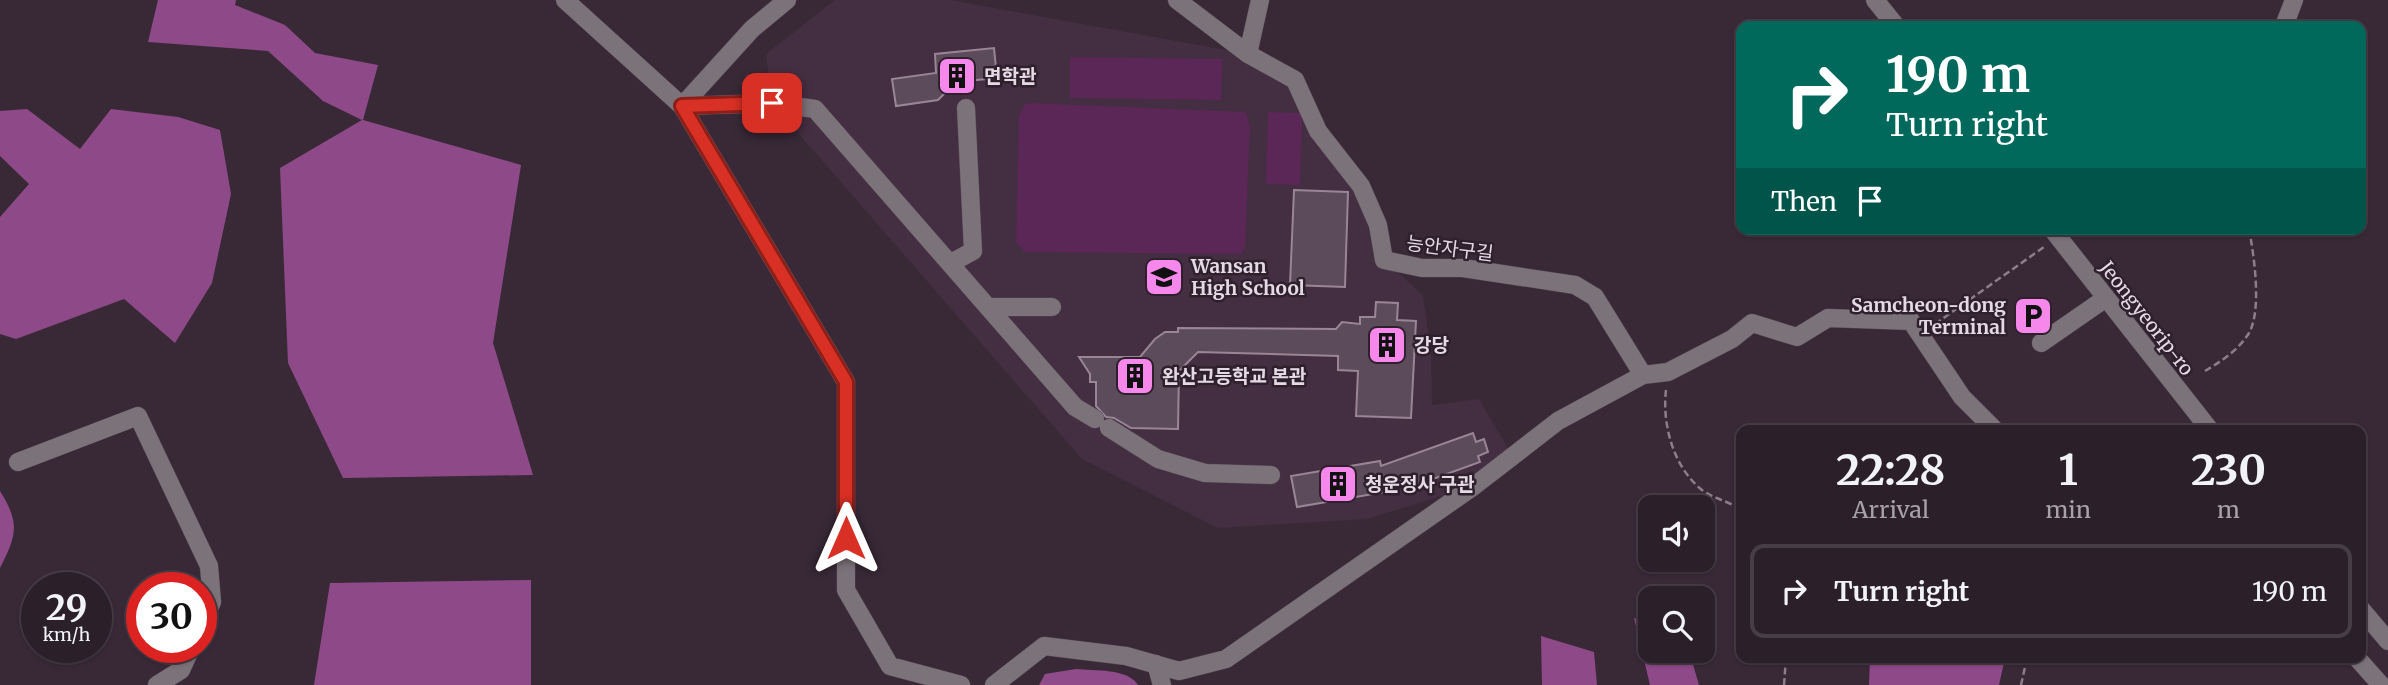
<!DOCTYPE html>
<meta charset="utf-8">
<style>
body{margin:0;font-family:Merriweather,"Noto Sans KR",serif;background:#372c35;color:#f1f3f6;height:100vh;display:flex;flex-direction:column;font-size:26px;white-space:nowrap}
*{box-sizing:border-box;margin:0}
p{font-size:23px;color:#a6a2a8}
.icon{flex:none;width:38px;height:38px;fill:none;stroke:currentColor;stroke-width:2;stroke-linecap:round;stroke-linejoin:round}
.map{position:relative;flex:1;overflow:hidden}
.details{position:absolute;left:1736px;top:425px;width:630px;height:238px;display:flex;flex-direction:column;background:#2b1f29;border-radius:14px;box-shadow:0 2px 5px #0004,0 0 0 2px #473d46}
.details>*{flex:none}
.hud{position:absolute;left:1736px;top:21px;width:630px;height:214px;border-radius:14px;box-shadow:0 2px 5px #0004,0 0 0 2px #473d46;background:#00695c;color:#fff;overflow:hidden}
.tools{position:absolute;left:1638px;top:495px;display:grid;gap:14px}
.tools a{display:grid;place-items:center;width:77px;height:77px;border-radius:14px;background:#2b1f29;box-shadow:0 2px 5px #0004,0 0 0 2px #473d46;font-size:35px}
.speed{position:absolute;left:21px;top:572px;display:flex;gap:14px;font-size:35px;font-weight:700;text-align:center}
.speed>*{display:grid;place-content:center;width:91px;height:91px;border-radius:50%;background:#2b1f29;box-shadow:0 2px 5px #0004,0 0 0 2px #473d46;line-height:1}
.speed small{font-size:18px;font-weight:400}
.speed .limit{border:10px solid #d22;background:#fff;color:#111}
.pin{position:absolute;display:grid;place-items:center;width:60px;height:60px;color:#fff;margin:-30px;border-radius:14px;box-shadow:0 4px 10px #0006}
.me{position:absolute;width:77px;margin:-38px;rotate:0deg;stroke-linejoin:round;filter:drop-shadow(0 0 5px #0008)}
.turn{display:flex;align-items:center;gap:24px;height:147px;padding:0 35px;font-size:32px}
.turn .icon{width:91px;height:91px;stroke-width:2.5}
.turn b{display:block;font-size:49px;line-height:60px}
.then{display:flex;align-items:center;height:66px;padding:0 35px;background:#0003;gap:14px;font-size:26px}
.eta{display:flex;justify-content:space-evenly;align-items:center;height:119px;text-align:center}
.eta b{font-size:42px;font-weight:700;line-height:49px}
ul{padding:0;list-style:none}
li{display:flex;align-items:center;gap:21px;height:94px;margin:0 14px 10px;padding:0 21px;border:4px solid #473d46;border-radius:14px}
li div{flex:1}
li b{display:block;font-size:26px}
li em{font-style:normal}
.map>svg:first-child{display:block}
</style>
<div class="map">
<svg width="2388" height="685" viewBox="0 0 2388 685">
<rect width="100%" height="100%" fill="#392937"/>
<path fill="#442e41" d="M835,0H950L1248,54L1299,89L1347,169L1384,260L1423,295L1431,354L1432,405L1479,399L1512,455L1474,486L1367,519L1218,528L1082,459L772,103L766,54Z"/>
<path fill="#5a2756" d="M1070,57L1222,59L1221,100L1070,98Z
M1031,103L1246,112L1250,127L1245,248L1241,254L1025,252L1016,242L1019,116L1025,104Z
M1268,112L1302,113L1300,185L1266,184Z"/>
<path fill="#8e4a88" d="M158,0H236L235,5L285,25L315,53L378,65L363,120L521,165L493,343L533,475L343,478L288,363L280,168L362,120L323,101L268,51L148,42Z
M27,109L80,149L111,109L178,117L220,130L231,194L212,283L175,343L124,299L16,339L0,334V217L29,184L0,156V111Z
M531,580V685H314L330,583Z
M1634,618L1650,624V651H1689L1699,685H1650Z
M1541,636L1594,652L1597,685H1542Z
M1870,658H2005L1999,685H1869Z"/>
<path fill="#904c8a" d="M0,491C20,523 17,535 0,568Z
M1076,669C1093,671 1128,668 1138,685H1039L1045,674Z"/>
<path fill="#5c4b5a" stroke="#998596" stroke-width="2" d="M994,48L997,78L956,82L938,100L896,106L892,79L936,73L935,54Z
M1294,190L1348,192L1345,287L1290,285Z
M1376,302L1398,303L1397,320L1416,321L1411,418L1356,416L1358,371L1338,370V356L1198,352L1179,371L1178,429L1131,428L1114,418L1106,417L1096,406V382H1090V374L1079,357H1140L1155,339L1165,332H1178V328L1336,329L1342,322L1360,324V317H1375Z
M1473,433L1476,442L1484,439L1488,452L1478,456L1480,462L1411,487L1408,478L1384,487L1385,492L1297,507L1291,476L1380,461L1381,466Z"/>
<g fill="none" stroke-linecap="round" stroke-linejoin="round">
<defs>
<path id="minor" d="M565,0L682,106L846,382V590L890,666L961,685
M1177,0L1248,54L1295,80L1318,131L1361,186L1378,225L1384,260L1422,268H1463L1575,285L1595,297L1643,375
M1875,0L1896,26
M2284,26L2294,0
M1248,54L1260,0
M682,106L772,103L815,109L1075,407L1095,419
M682,106L752,29L787,0
M2052,229L2210,430
M951,263L973,251L966,108
M988,307H1052
M2041,343L2106,298
M1109,428L1158,459L1205,473L1271,475
M18,462L138,416L209,566L212,602L201,625
M2361,609L2388,641
M2357,658L2381,685
M1156,664L1162,685
M157,685L181,670L191,648
M994,685L1044,646L1126,656L1179,671L1226,659L1474,486L1558,421L1643,375L1668,372L1732,339L1752,323L1797,337L1828,318L1911,321L1962,397L1995,430"/>
</defs>
<use href="#minor" stroke="#554553" stroke-width="19"/>
<path stroke="#8b7d89" stroke-width="2.5" stroke-dasharray="7 3.5" stroke-linecap="butt" d="M1935,324L2044,247
M2205,371C2220,362 2237,351 2247,336C2263,315 2254,255 2249,229
M1666,390C1662,424 1673,467 1702,490C1714,499 1729,501 1741,510
M1784,685L1786,658
M2021,685L2027,658"/>
<use href="#minor" stroke="#7c737a" stroke-width="18"/>
</g>
<g fill="none" stroke-linecap="round" stroke-linejoin="round">
<defs>
<path id="route" d="M772,103L682,106L846,382V538"/>
</defs>
<use href="#route" stroke="#8d1f18" stroke-width="18"/>
<use href="#route" stroke="#d93025" stroke-width="12"/>
</g>
<defs>
<symbol id="building-square" viewBox="-11 -11 22 22"><rect x="-9" y="-9" width="18" height="18" rx="4" fill="#f688ec" stroke="#2f202d"/><path d="M-4-6H4V6H1V3H-1V6H-4ZM-2.5-4.3h1.7v1.8h-1.7ZM.8-4.3h1.7v1.8H.8ZM-2.5-1h1.7V.8h-1.7ZM.8-1h1.7V.8H.8Z" fill="#111"/></symbol>
<symbol id="school-square" viewBox="-11 -11 22 22"><rect x="-9" y="-9" width="18" height="18" rx="4" fill="#f688ec" stroke="#2f202d"/><path d="M0-5L7-2L0 1L-7-2ZM-4 1L0 2.5L4 1V4Q0 6-4 4Z" fill="#111"/></symbol>
<symbol id="parking-square" viewBox="-11 -11 22 22"><rect x="-9" y="-9" width="18" height="18" rx="4" fill="#f688ec" stroke="#2f202d"/><path d="M-3.5-5.5H1a3.5 3.5 0 0 1 0 7H-1V5.5H-3.5ZM-1-3.4V-.6H.8a1.4 1.4 0 0 0 0-2.8Z" fill="#111"/></symbol>
</defs>
<g fill-rule="evenodd">
<use href="#building-square" x="935" y="54" width="44" height="44"/>
<use href="#school-square" x="1142" y="255" width="44" height="44"/>
<use href="#parking-square" x="2011" y="294" width="44" height="44"/>
<use href="#building-square" x="1365" y="323" width="44" height="44"/>
<use href="#building-square" x="1113" y="354" width="44" height="44"/>
<use href="#building-square" x="1316" y="462" width="44" height="44"/>
</g>
<g text-anchor="middle" stroke-width="5" stroke-linejoin="round" paint-order="stroke">
<g font-size="19" font-weight="bold" fill="#e5dae3" stroke="#2f202d" text-anchor="start">
<text x="984" y="83">면학관</text>
<text x="1191" y="273">Wansan<tspan x="1191" dy="22">High School</tspan></text>
<text x="2006" y="312" text-anchor="end">Samcheon-dong<tspan x="2006" dy="22">Terminal</tspan></text>
<text x="1414" y="352">강당</text>
<text x="1162" y="383">완산고등학교 본관</text>
<text x="1365" y="491">청운정사 구관</text>
</g>
<g font-size="19" fill="#e5dae3" stroke="#2f202d">
<text transform="translate(1450 248) rotate(7)" y="7">능안자구길</text>
<text transform="translate(2147 318) rotate(52)" y="7">Jeongyeorip-ro</text>
</g>
</g>
</svg>
<div class="tools">
<a><svg class="icon" aria-label="sound" viewBox="0 0 24 24"><path d="M4 9h4l5-4v14l-5-4H4zM17 9q2 3 0 6"/></svg></a>
<a><svg class="icon" aria-label="search" viewBox="0 0 24 24"><circle cx="10" cy="10" r="6"/><path d="M15 15l6 6"/></svg></a>
</div>
<div class="speed"><div>29<small>km/h</small></div><div class="limit">30</div></div>
<div class="pin" style="left:772px;top:103px;background:#d93025"><svg class="icon" aria-label="arrive" viewBox="0 0 24 24"><path d="M6 21V4h12l-3 4 3 4H6"/></svg></div>
<svg class="me" style="left:846px;top:538px" viewBox="-20 -20 40 40"><path d="M0-17L14 15 0 8-14 15z" fill="#d93025" stroke="#fff" stroke-width="4"/></svg>
<div class="hud">
<div class="turn"><svg class="icon" aria-label="right" viewBox="0 0 24 24"><path d="M7 20v-9h11M14 6l5 5-5 5"/></svg><div><b>190 m</b>Turn right</div></div>
<div class="then">Then<svg class="icon" aria-label="arrive" viewBox="0 0 24 24"><path d="M6 21V4h12l-3 4 3 4H6"/></svg></div>
</div>
<section class="details">
<div class="eta">
<div><b>22:28</b><p>Arrival</p></div>
<div><b>1</b><p>min</p></div>
<div><b>230</b><p>m</p></div>
</div>
<ul>
<li><svg class="icon" aria-label="right" viewBox="0 0 24 24"><path d="M7 20v-9h11M14 6l5 5-5 5"/></svg><div><b>Turn right</b></div><em>190 m</em></li>
</ul>
</section>
</div>
